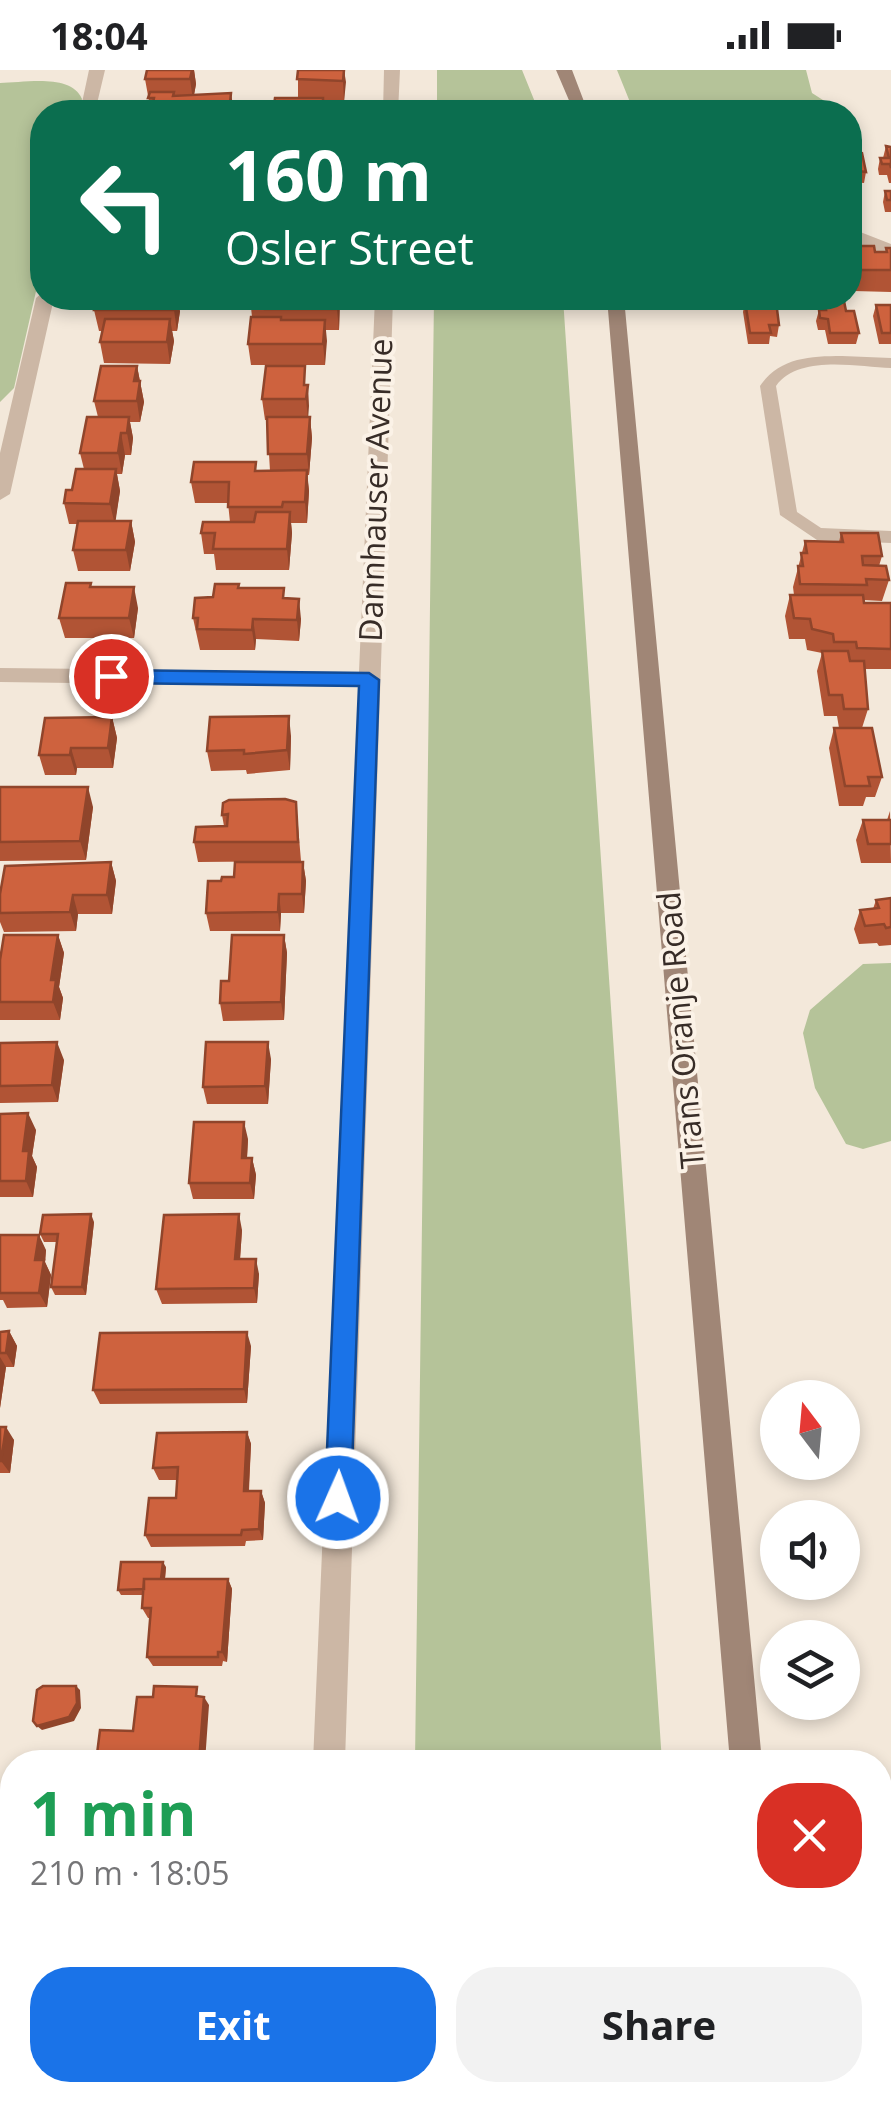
<!DOCTYPE html>
<meta charset="utf-8">
<style>
body{margin:0;font-family:"Open Sans",sans-serif;background:#f2f2f2;color:#202124;height:100vh;display:flex;flex-direction:column;font-size:38px;white-space:nowrap}
*{box-sizing:border-box;margin:0}
p{font-size:32px;color:#757577}
.icon{flex:none;width:55px;height:55px;fill:none;stroke:currentColor;stroke-width:2;stroke-linecap:round;stroke-linejoin:round}
.map{position:relative;flex:1;overflow:hidden}
.panel{position:absolute;left:0px;top:1680px;width:892px;height:352px;display:flex;flex-direction:column;background:#fff;border-radius:40px 40px 0 0;box-shadow:0 5px 15px #0003}
.panel>*{flex:none}
.banner{position:absolute;left:30px;top:30px;width:832px;height:210px;border-radius:40px;box-shadow:0 5px 15px #0003;background:#0b6e4f;color:#fff;overflow:hidden}
.needle{width:65px;rotate:344deg}
.buttons{position:absolute;left:760px;top:1310px;display:grid;gap:20px}
.buttons a{display:grid;place-items:center;width:100px;height:100px;border-radius:50%;background:#fff;box-shadow:0 5px 15px #0003;font-size:50px}
.pin{position:absolute;display:grid;place-items:center;width:85px;height:85px;color:#fff;margin:-42px;border:5px solid #fff;border-radius:50%;box-shadow:0 2px 10px #0007}
.me{position:absolute;width:110px;margin:-55px;rotate:2deg;stroke-linejoin:round;filter:drop-shadow(0 0 8px #0008)}
.turn{display:flex;align-items:center;gap:35px;height:210px;padding:0 30px;font-size:45px}
.turn .icon{width:130px;height:130px;stroke-width:2.5}
.turn b{display:block;font-size:70px;line-height:85px}
.round{display:grid;place-items:center;flex:none;width:105px;height:105px;border-radius:40px;background:#f2f2f2}
.headline{display:flex;align-items:center;justify-content:space-between;height:170px;padding:0 30px}
h1{font-size:60px;font-weight:700;line-height:75px;color:#1e9e55}
.button{display:flex;gap:20px;margin-top:auto;padding:20px 30px}
.button a{flex:1;height:115px;border-radius:40px;background:#1a73e8;color:#fff;font-size:40px;font-weight:700;line-height:115px;text-align:center}
.button a+a{background:#f2f2f2;color:#202124}
.status{display:flex;justify-content:space-between;align-items:center;height:70px;padding:0 50px;background:#fff;direction:ltr}
.status svg{height:28px;fill:currentColor}
.map>svg:first-child{display:block}
</style>
<div class="status"><b>18:04</b><svg viewBox="0 0 49 12"><path d="M0 12V9h3v3zM5 12V6h3v6zM10 12V3h3v9zM15 12V0h3v12zM26 1h20v11H26zM47 4h2v5h-2z"/></svg></div>
<div class="map">
<svg width="891" height="2032" viewBox="0 0 891 2032">
<rect width="100%" height="100%" fill="#f3e8da"/>
<path fill="#b5c399" d="M437,0H522L539,42H437Z
M617,0H806L812,23L826,32L787,42H634Z
M0,13C24,13 71,3 82,29L78,42H42V195L14,318L0,332Z
M434,228H563L662,1692H415Z
M891,893V1071L863,1079L846,1074L815,1018L803,963L810,940L863,894Z"/>
<g fill="none" stroke-linecap="round" stroke-linejoin="round">
<path fill="#ccb7a5" fill-rule="evenodd" d="M842,286L891,288V298C857,297 799,284 776,316L797,442L821,458L891,461V473L817,470L780,445L760,316C779,288 809,286 842,286Z"/>
<path fill="#ccb7a5" fill-rule="evenodd" d="M89,0H105L95,42H80Z
M384,0H400L398,42H383Z
M850,158L891,174V184L870,181L850,170Z
M42,223V228H54L10,424L0,430V383L36,228Z
M375,228H393L345,1692H313L359,617L0,612V598L359,602Z
M0,2001H12V2020H29L24,2030L0,2032Z
M880,2004H891V2032H526L521,2020H880Z
M299,2020H333V2032H299Z"/>
<path fill="#a08676" fill-rule="evenodd" d="M556,0H572L588,42H574Z
M607,228H624L762,1692H730Z
M758,2020H792L793,2032H759Z"/>
</g>
<path fill="#b15435" d="M147,0H194L196,14L194,25L151,42L145,9Z
M298,0H345L344,32L323,31L324,38L273,42L298,28Z
M886,76L891,77V113H889L887,105H879L878,99L880,88H883Z
M850,81L866,102L864,113L850,112Z
M885,121H891V142H885L883,132Z
M854,176L875,182H886V178H891V222L854,221L850,200Z
M97,228L180,241L177,261H172L174,271L170,294L104,293L100,272L102,261H99L94,240Z
M250,228H340L339,260H326L325,295H251L248,274L252,247Z
M745,231L779,255L777,267L770,266L769,274H748L743,242Z
M824,231L846,241L859,263L856,274H828L825,260H818L816,251L819,240H822Z
M876,235H891V274H879L873,246Z
M137,296L144,332L140,352H130L133,368L131,385H125L122,404H117L120,421L115,451H131L135,472L130,501H78L73,480L78,454H69L64,433L84,399L80,383L98,347L94,331Z
M308,315V347H310L312,368L309,405H307L309,421L307,453H291L292,463L289,500H216L214,484H204L201,463L230,452L228,433H195L191,412L257,401H270L267,350H265L262,329Z
M841,463L882,486L879,496L889,510L882,531L863,530L864,533H891V599H865L868,639L862,658L882,707L875,727H866L863,736H839L829,678L834,658H839L837,646H824L817,601L822,583L807,580L805,569H789L785,546L790,525H794L793,517L805,471L839,472Z
M239,514V518L285,528L301,549L299,571L256,569L255,580H200L193,548L213,527Z
M138,538L134,568H65L59,548Z
M112,647L117,668L113,698H77L76,705H45L39,685Z
M291,666L290,700L247,704L246,700L211,701L207,681Z
M0,717L93,737L86,790L0,791Z
M296,732L301,791L198,792L194,772L224,756L222,745Z
M890,741L891,793H861L856,770L863,750H887Z
M111,792L116,811L112,844H78L76,861L4,862L0,852V824Z
M303,792L306,811L304,843H281L280,861H210L206,843L221,811L234,807Z
M891,828V875L879,876L877,873L859,874L854,859L860,840L873,839L876,830Z
M58,865L64,883L59,917L63,928L60,950H0V890Z
M284,865L287,883L284,950L223,951L220,933L229,911Z
M0,973L64,990L58,1032L0,1033Z
M271,989L268,1034H207L203,1017Z
M0,1044L36,1060L32,1086L37,1097L33,1127H0Z
M248,1069L247,1088H252L256,1105L254,1129H193L189,1113Z
M94,1152L86,1225H55L51,1217L57,1172H44L40,1164Z
M242,1160L240,1189L259,1204L257,1233L162,1234L156,1219Z
M0,1165L46,1180L45,1192L51,1205L47,1237L7,1238L3,1230H0Z
M9,1261L17,1276L14,1297H6L0,1338V1262Z
M251,1276L247,1333L100,1334L93,1320Z
M0,1357L14,1370L10,1403H0Z
M247,1362L251,1374L249,1421H261L265,1433L263,1470L246,1471L245,1476L151,1477L145,1465L176,1428L177,1410H159L153,1398Z
M166,1497L165,1509H228L232,1519L227,1592L223,1591L222,1596H153L147,1587L150,1548H148L142,1538L143,1525H121L118,1520Z"/>
<path fill="#90452b" d="M192,0H194L196,14L193,30L190,9Z
M344,0L346,12L344,32L343,11Z
M231,23L234,42H229Z
M175,228H178L180,241L177,261L174,240Z
M338,228H340L339,260L337,239Z
M170,249L174,271L170,294L167,272Z
M325,250L327,271L325,295L323,274Z
M137,296L144,332L140,352L134,311Z
M308,315L309,336L308,350L306,329Z
M129,347L133,368L131,385L127,363Z
M310,347L312,368L309,405L307,384Z
M121,363L125,385L122,404L118,383Z
M116,399L120,421L115,455L110,434Z
M307,400L309,421L307,453L305,432Z
M290,442L292,463L289,500L287,479Z
M131,451L135,472L130,501L126,480Z
M134,517L138,538L134,568L129,548Z
M299,529L301,549L299,571L297,550Z
M253,549L256,569L255,580L252,560Z
M289,646L291,666L290,700L287,680Z
M112,647L117,668L113,698L108,678Z
M71,678L77,698L76,705L70,685Z
M88,717L93,737L86,790L80,771Z
M111,792L116,811L112,844L107,825Z
M303,792L306,811L304,843L302,824Z
M279,824L281,843L280,861L278,842Z
M73,825L78,844L76,861L70,842Z
M58,865L64,883L59,917L63,928L60,950L53,932L51,910Z
M284,865L287,883L284,950L281,932Z
M57,972L64,990L58,1032L52,1015Z
M268,972L271,989L268,1034L265,1016Z
M28,1043L36,1060L32,1086L37,1097L33,1127L26,1111L23,1081Z
M244,1052L248,1069L246,1105L242,1088Z
M252,1088L256,1105L254,1129L250,1113Z
M91,1144L94,1152L86,1225L82,1217Z
M239,1144L242,1160L239,1204L235,1189Z
M39,1165L46,1180L45,1192L51,1205L47,1237L39,1223L35,1190Z
M256,1189L259,1204L257,1233L254,1218Z
M9,1261L17,1276L14,1297L6,1283Z
M247,1262L251,1276L247,1333L244,1319Z
M0,1287L6,1297L0,1338Z
M6,1357L14,1370L10,1403L1,1391Z
M247,1362L251,1374L248,1432L244,1421Z
M261,1421L265,1433L263,1470L259,1459Z
M163,1492L166,1497L164,1519L161,1514Z
M228,1509L232,1519L227,1592L222,1582Z
M76,1616L80,1620L81,1638L74,1651L42,1660L37,1656Z
M204,1627L209,1635L205,1692H199Z"/>
<path fill="#ce623e" stroke="#90452b" stroke-width="2.5" d="M147,0H192L190,9H145Z
M298,0H344L343,11L297,9Z
M150,22H174L173,26L231,23L229,42H151L154,28H148Z
M275,28H323V38H341L340,42H273Z
M886,76L891,77V98L890,94H882L880,88H889Z
M850,81L862,83L866,102L850,100Z
M885,121H891V130H887Z
M854,176H874L875,182H887L886,178H891V200H859Z
M97,228H175L174,240H94Z
M250,228H338L337,239H265L266,230H250Z
M745,231H776L779,255H769L771,263H750Z
M824,231H844L846,241H854L859,263H830L828,249L820,248L819,240H826Z
M876,235H891V263H882Z
M251,247H281V250H325L323,274H248Z
M105,249H170L167,272H100Z
M101,296H137L134,311H140L137,331H94Z
M266,296H305L304,315H308L306,329H262Z
M87,347H129L127,363H121L118,383H80Z
M267,347H310L307,384H268Z
M194,392H256L255,401L307,400L305,432H283L282,437H228L229,412H191Z
M76,399H116L110,434L64,433L66,420H72Z
M256,442H290L287,479H213L215,463H201L203,452H254Z
M78,451H131L126,480H73Z
M841,463H878L882,486H862L863,495L886,496L889,510L866,509L867,515L800,514L798,496H803L801,483H807L805,471L843,472Z
M66,513H91L90,517H134L129,548H59Z
M215,514H239L238,518H284L283,528L299,529L297,550L253,549L252,560L197,559L198,548H193L195,528L213,527Z
M790,525H863L864,533H891V579L857,578L856,572H834L833,564L812,559L810,549L794,548Z
M822,581H848L850,591H864L868,639H844L842,625H829Z
M289,646L287,680L244,684V680L207,681L210,647Z
M112,647L108,678H71L70,685H39L45,648Z
M834,658H872L882,707H868L870,716H845Z
M0,717H88L80,771L0,772Z
M285,729L296,732L298,772H194L196,757L227,756L228,744L222,745L223,733L229,730Z
M863,750H891V774H868Z
M111,792L107,825H73L70,842L0,843V824L5,796Z
M235,792H303L302,824H279L278,842L206,843L208,811H221L222,807H234Z
M891,828V857L886,858L884,854L865,856L860,840L879,838L876,830Z
M4,865H58L51,910H56L53,932H0V890Z
M232,865H284L281,932L220,933L221,911H229Z
M57,972L52,1015L0,1016V973Z
M206,972H268L265,1016L203,1017Z
M28,1043L23,1081H29L26,1111H0V1044Z
M194,1052H244L242,1088H252L250,1113H189Z
M91,1144L82,1217H51L58,1164H40L43,1145Z
M239,1144L235,1189H256L254,1218L156,1219L164,1145Z
M0,1165H39L35,1190H44L39,1223H0Z
M9,1261L6,1283H0V1262Z
M247,1262L244,1319L93,1320L100,1263Z
M0,1357H6L1,1391H0Z
M247,1362L244,1421H261L259,1459L242,1460L241,1465H145L149,1428H176L178,1397L153,1398L157,1363Z
M121,1492H163L161,1509H144V1519L118,1520Z
M144,1509H228L222,1582H218V1587H147L151,1538H142Z
M43,1616H76L77,1633L69,1647L37,1656L33,1651L37,1620Z
M154,1616L197,1617L196,1626L204,1627L199,1692H216H96L100,1660L133,1661L137,1627H153Z"/>
<path fill="#1a73e8" stroke="#114b97" stroke-width="2.5" d="M111,600L369,603L379,610L351,1428L348,1437L338,1441L329,1437L325,1428L359,616L111,613L101,606Z"/>
<g text-anchor="middle" stroke-width="8" stroke-linejoin="round" paint-order="stroke">
<g font-size="32" fill="#372c27" stroke="#fbf2e7">
<text transform="translate(376 420) rotate(-88)" y="11">Dannhauser Avenue</text>
<text transform="translate(681 960) rotate(-95)" y="11">Trans Oranje Road</text>
</g>
</g>
</svg>
<div class="buttons">
<a><svg class="needle" viewBox="-14 -14 28 28"><path d="M0-13l5 13h-10z" fill="#e53935"/><path d="M0 13l5-13h-10z" fill="#757577"/></svg></a>
<a><svg class="icon" aria-label="sound" viewBox="0 0 24 24"><path d="M4 9h4l5-4v14l-5-4H4zM17 9q2 3 0 6"/></svg></a>
<a><svg class="icon" aria-label="layers" viewBox="0 0 24 24"><path d="M12 4l9 5-9 5-9-5zM3 14l9 5 9-5"/></svg></a>
</div>
<div class="pin" style="left:111px;top:606px;background:#d93025"><svg class="icon" aria-label="arrive" viewBox="0 0 24 24"><path d="M6 21V4h12l-3 4 3 4H6"/></svg></div>
<svg class="me" style="left:338px;top:1428px" viewBox="-20 -20 40 40"><circle r="17" fill="#1a73e8" stroke="#fff" stroke-width="3"/><path d="M0-11L8 9 0 5-8 9z" fill="#fff"/></svg>
<div class="banner">
<div class="turn"><svg class="icon" aria-label="left" viewBox="0 0 24 24"><path d="M17 20v-9H6M10 6l-5 5 5 5"/></svg><div><b>160 m</b>Osler Street</div></div>
</div>
<section class="panel">
<div class="headline"><div><h1>1 min</h1><p>210 m · 18:05</p></div><a class="round" style="background:#d93025;color:#fff"><svg class="icon" aria-label="close" viewBox="0 0 24 24"><path d="M6 6l12 12M18 6L6 18"/></svg></a></div>
<div class="button"><a>Exit</a><a>Share</a></div>
</section>
</div>
